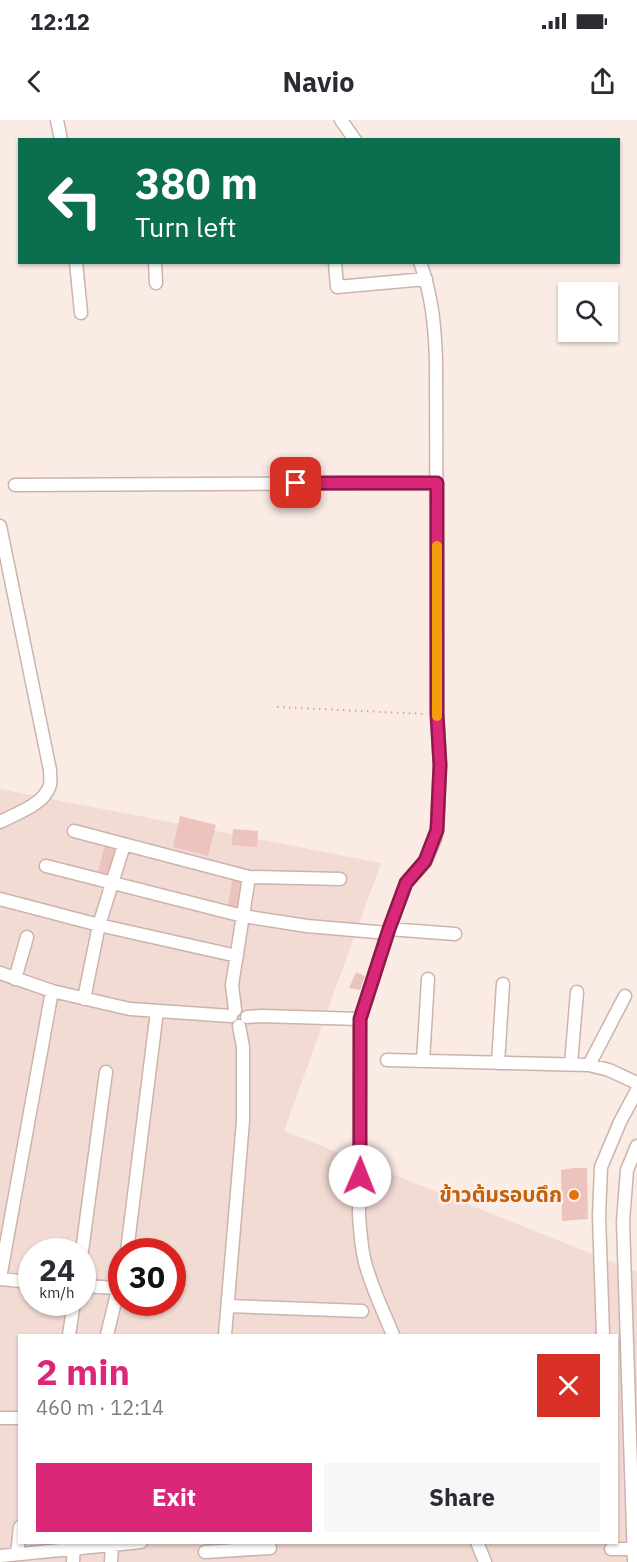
<!DOCTYPE html>
<meta charset="utf-8">
<style>
body{margin:0;font-family:"IBM Plex Sans","Noto Sans Thai",sans-serif;background:#f7f7f7;color:#2b2b33;height:100vh;display:flex;flex-direction:column;font-size:22px;white-space:nowrap}
*{box-sizing:border-box;margin:0}
p{font-size:20px;color:#7c7c81}
.icon{flex:none;width:33px;height:33px;fill:none;stroke:currentColor;stroke-width:2;stroke-linecap:round;stroke-linejoin:round}
.map{position:relative;flex:1;overflow:hidden}
.drawer{position:absolute;left:18px;top:1214px;width:600px;height:210px;display:flex;flex-direction:column;background:#fff;border-radius:0px;box-shadow:0 2px 4px #0004}
.drawer>*{flex:none}
.guide{position:absolute;left:18px;top:18px;width:602px;height:126px;border-radius:0px;box-shadow:0 2px 4px #0004;background:#0b6e4f;color:#fff;overflow:hidden}
.fabs{position:absolute;left:558px;top:162px;display:grid;gap:12px}
.fabs a{display:grid;place-items:center;width:60px;height:60px;border-radius:0px;background:#fff;box-shadow:0 2px 4px #0004;font-size:30px}
.speed{position:absolute;left:18px;top:1118px;display:flex;gap:12px;font-size:30px;font-weight:700;text-align:center}
.speed>*{display:grid;place-content:center;width:78px;height:78px;border-radius:50%;background:#fff;box-shadow:0 2px 4px #0004;line-height:1}
.speed small{font-size:15px;font-weight:400}
.speed .limit{border:9px solid #d22;background:#fff;color:#111}
.pin{position:absolute;display:grid;place-items:center;width:51px;height:51px;color:#fff;margin:-26px;border-radius:12px;box-shadow:0 3px 9px #0006}
.me{position:absolute;width:66px;margin:-33px;rotate:1deg;stroke-linejoin:round;filter:drop-shadow(0 0 4px #0008)}
.turn{display:flex;align-items:center;gap:21px;height:126px;padding:0 18px;font-size:27px}
.turn .icon{width:78px;height:78px;stroke-width:2.5}
.turn b{display:block;font-size:42px;line-height:51px}
.round{display:grid;place-items:center;flex:none;width:63px;height:63px;border-radius:0px;background:#f7f7f7}
.headline{display:flex;align-items:center;justify-content:space-between;height:102px;padding:0 18px}
h1{font-size:36px;font-weight:800;line-height:45px;color:#db2777}
.primary-button{display:flex;gap:12px;margin-top:auto;padding:12px 18px}
.primary-button a{flex:1;height:69px;border-radius:0px;background:#db2777;color:#fff;font-size:24px;font-weight:800;line-height:69px;text-align:center}
.primary-button a+a{background:#f7f7f7;color:#2b2b33}
.status{display:flex;justify-content:space-between;align-items:center;height:42px;padding:0 30px;background:#fff;direction:ltr}
.status svg{height:16px;fill:currentColor}
header{display:flex;justify-content:space-between;align-items:center;height:78px;padding:0 18px;background:#fff;font-size:27px;font-weight:800}
.map>svg:first-child{display:block}
</style>
<div class="status"><b>12:12</b><svg viewBox="0 0 49 12"><path d="M0 12V9h3v3zM5 12V6h3v6zM10 12V3h3v9zM15 12V0h3v12zM26 1h20v11H26zM47 4h2v5h-2z"/></svg></div>
<header><svg class="icon" aria-label="back" viewBox="0 0 24 24"><path d="M15 5l-7 7 7 7"/></svg>Navio<svg class="icon" aria-label="share" viewBox="0 0 24 24"><path d="M12 15V3M7 8l5-5 5 5M5 13v7h14v-7"/></svg></header>
<div class="map">
<svg width="637" height="1442" viewBox="0 0 637 1442">
<rect width="100%" height="100%" fill="#faebe4"/>
<path fill="#f1dbd3" fill-rule="evenodd" d="M0,669L381,743L284,1011L637,1152V1442H0ZM32,1131H82V1182H32ZM122,1131H172V1182H122ZM20,1215H616V1422H20Z"/>
<path fill="#edc3be" d="M180,696L216,705L208,736L173,727Z
M233,709L258,711L257,727L232,725Z
M105,724L118,728L111,755L98,752Z
M232,760L242,762L238,788L228,787Z
M356,852L365,856L360,870L349,868Z
M573,1048H587L588,1099L562,1101L561,1050Z"/>
<g fill="none" stroke-linecap="round" stroke-linejoin="round">
<defs>
<path id="minor" d="M57,0L61,20
M341,0L355,20
M76,142L81,193
M155,142L156,163
M335,142L337,167L426,159
M15,365L437,363
M0,406L50,650C50,654 51,660 50,665C44,685 17,693 0,702
M74,711L249,757L340,759
M46,746L243,796L307,806L388,813
M0,779L99,805L237,836
M389,809L455,814
M0,853L52,871L130,889L231,896
M15,859L27,817
M84,879L99,805L124,725
M235,890L232,865L249,757
M247,897L261,896L360,899
M387,940L589,945L609,950L637,963
M423,941L428,859
M498,943L503,864
M571,944L577,872
M589,945L625,876
M82,1131L106,952
M127,1131L157,891
M0,1158L52,871
M0,1159L32,1162
M82,1166L118,1168
M228,1186L362,1191
M69,1215L74,1182
M107,1215L122,1153
M225,1215L243,1001V927L239,906
M393,1215C383,1190 370,1165 364,1138C361,1124 360,1110 359,1095L360,899L389,809L406,763L425,742L435,719L437,710L440,645L437,594L436,241C435,207 432,175 420,142
M603,1215L599,1096L601,1047L620,1002L637,970
M0,1298H20
M477,1422L485,1442
M611,1429H634
M205,1432L270,1428
M17,1434L20,1407
M0,1436L141,1422
M73,1442L74,1422
M111,1442L112,1425
M634,1442L623,1101L627,1050L637,1026"/>
</defs>
<use href="#minor" stroke="#ccb3ae" stroke-width="15"/>
<path stroke="#d1a6a1" stroke-width="2" stroke-dasharray="1.5 4.5" stroke-linecap="butt" d="M277,587L425,594"/>
<use href="#minor" stroke="#fff" stroke-width="12"/>
</g>
<g fill="none" stroke-linecap="round" stroke-linejoin="round">
<defs>
<path id="route" d="M296,363H437V594L440,645L437,710L425,741L406,763L389,809L360,899V1056"/>
</defs>
<use href="#route" stroke="#8e194d" stroke-width="15"/>
<use href="#route" stroke="#db2777" stroke-width="10"/>
<path stroke="#f59e0b" stroke-width="10" d="M437,426V596"/>
</g>
<circle fill="#e8710a" stroke="#fdf0ea" stroke-width="2" cx="574" cy="1075" r="6"/>
<g text-anchor="middle" stroke-width="5" stroke-linejoin="round" paint-order="stroke">
<g font-size="21" font-weight="bold" fill="#c56008" stroke="#fdf0ea" text-anchor="end">
<text x="562" y="1082">ข้าวต้มรอบดึก</text>
</g>
</g>
</svg>
<div class="fabs">
<a><svg class="icon" aria-label="search" viewBox="0 0 24 24"><circle cx="10" cy="10" r="6"/><path d="M15 15l6 6"/></svg></a>
</div>
<div class="speed"><div>24<small>km/h</small></div><div class="limit">30</div></div>
<div class="pin" style="left:296px;top:363px;background:#d93025"><svg class="icon" aria-label="arrive" viewBox="0 0 24 24"><path d="M6 21V4h12l-3 4 3 4H6"/></svg></div>
<svg class="me" style="left:360px;top:1056px" viewBox="-20 -20 40 40"><circle r="19" fill="#fff"/><path d="M0-13L10 11 0 6-10 11z" fill="#db2777"/></svg>
<div class="guide">
<div class="turn"><svg class="icon" aria-label="left" viewBox="0 0 24 24"><path d="M17 20v-9H6M10 6l-5 5 5 5"/></svg><div><b>380 m</b>Turn left</div></div>
</div>
<section class="drawer">
<div class="headline"><div><h1>2 min</h1><p>460 m · 12:14</p></div><a class="round" style="background:#d93025;color:#fff"><svg class="icon" aria-label="close" viewBox="0 0 24 24"><path d="M6 6l12 12M18 6L6 18"/></svg></a></div>
<div class="primary-button"><a>Exit</a><a>Share</a></div>
</section>
</div>
